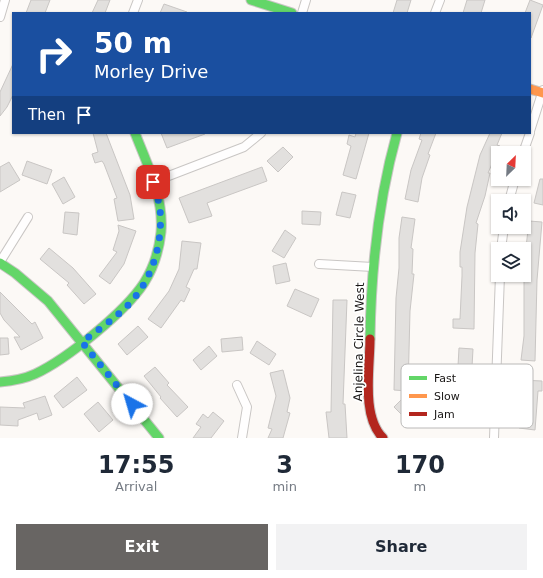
<!DOCTYPE html>
<style>
body{margin:0;font-family:"DejaVu Sans",sans-serif;background:#f2f2f3;color:#1f2937;height:100vh;display:flex;flex-direction:column;font-size:15px;white-space:nowrap}
*{box-sizing:border-box;margin:0}
p{font-size:13px;color:#747a83}
.icon{flex:none;width:22px;height:22px;fill:none;stroke:currentColor;stroke-width:2;stroke-linecap:round;stroke-linejoin:round}
.map{position:relative;height:438px;overflow:hidden}
.side{display:flex;flex-direction:column;background:#fff;flex:1}
.side>*{flex:none}
.hud{position:absolute;left:12px;top:12px;width:519px;height:122px;border-radius:0px;box-shadow:0 1px 3px #0004;background:#1a4fa0;color:#fff;overflow:hidden}
.needle{width:26px;rotate:24deg}
.buttons{position:absolute;left:491px;top:146px;display:grid;gap:8px}
.buttons a{display:grid;place-items:center;width:40px;height:40px;border-radius:0px;background:#fff;box-shadow:0 1px 3px #0004;font-size:20px}
.pin{position:absolute;display:grid;place-items:center;width:34px;height:34px;color:#fff;margin:-17px;border-radius:8px;box-shadow:0 2px 6px #0006}
.me{position:absolute;width:44px;margin:-22px;rotate:321deg;stroke-linejoin:round;filter:drop-shadow(0 0 3px #0008)}
.turn{display:flex;align-items:center;gap:14px;height:84px;padding:0 16px;font-size:18px}
.turn .icon{width:52px;height:52px;stroke-width:2.5}
.turn b{display:block;font-size:28px;line-height:34px}
.then{display:flex;align-items:center;height:38px;padding:0 16px;background:#0003;gap:8px;font-size:15px}
.eta{display:flex;justify-content:space-evenly;align-items:center;height:68px;text-align:center}
.eta b{font-size:24px;font-weight:600;line-height:28px}
.primary-button{display:flex;gap:8px;margin-top:auto;padding:8px 16px}
.primary-button a{flex:1;height:46px;border-radius:0px;background:#686563;color:#fff;font-size:16px;font-weight:600;line-height:46px;text-align:center}
.primary-button a+a{background:#f2f2f3;color:#1f2937}
.map>svg:first-child{display:block}
</style>
<div class="map">
<svg width="543" height="438" viewBox="0 0 543 438">
<rect width="100%" height="100%" fill="#fcf9f6"/>
<path fill="#e2e0de" stroke="#c9c6c4" d="M31,0H50L45,13H26Z
M98,0H110L105,13H92Z
M397,0H411L407,13H393Z
M467,0H485L481,13H463Z
M530,0L543,5L531,38L530,13H525Z
M164,4L187,12V13H160Z
M13,64V95L7,107L0,116V92Z
M93,133H106L130,195L134,219L118,221L114,199L117,198L104,164L102,161L95,163L92,154L98,152Z
M161,133H205V134L167,148Z
M356,133H369L356,179L343,175L351,146L347,144L349,135L355,137Z
M421,133H436L428,154L430,155L422,178L418,202L405,199L411,170L422,140L419,139Z
M490,133H502L497,145L500,146L488,173H490L485,196L476,223L478,224L475,253L474,329L453,328V319H460L462,276V267H460V252L467,207L480,155Z
M283,147L293,157L278,172L267,161Z
M27,161L52,170L47,184L22,175Z
M9,162L20,180L0,192V167Z
M262,167L267,181L207,203L212,216L189,223L179,198Z
M64,177L75,197L63,204L52,184Z
M540,179H543V205L534,203Z
M342,192L356,195L350,218L336,215Z
M302,211L321,212L320,225L302,224Z
M65,212L79,213L77,235L63,233Z
M402,217L415,219L411,248L413,249L412,274H414L410,311L408,391L394,390L396,298L399,268V238Z
M529,221L542,222L537,280L535,361L521,360L524,336V265Z
M118,225L136,231L124,264L110,284L99,276L117,252L113,250L119,231Z
M285,230L296,238L284,258L272,251Z
M182,241L201,243L197,269H194L186,287L190,289L184,302L181,300L161,328L148,319L169,291L179,269Z
M49,248L73,268L96,294L84,304L67,285L69,283L40,259Z
M286,263L290,281L276,284L273,266Z
M295,289L319,299L311,317L287,306Z
M0,292L32,324L35,322L43,338L21,350L14,337H20L4,320L0,313Z
M333,300H347L343,404H345L347,438H329L326,412H331Z
M138,326L148,337L127,355L118,344Z
M242,337L243,350L222,352L221,339Z
M0,338H8L9,354L0,355Z
M257,341L276,354L269,365L250,353Z
M209,346L217,356L201,370L193,360Z
M459,348L473,349L469,421L455,420Z
M155,367L169,383L167,385L188,407L177,417L160,398L161,397L144,376Z
M283,370L290,398L287,412L290,413L283,438H268L272,429L268,428L276,396L270,373Z
M77,377L87,390L63,408L54,396Z
M521,380L542,381V391H538L535,430L519,428L522,399Z
M45,396L52,415L39,420L37,413L18,420V426L0,425V407L25,408L23,403Z
M403,398L418,413L409,422L394,407Z
M98,402L113,420L99,432L84,414Z
M213,412L224,421L211,438H193L201,427L196,424L203,414L208,418Z"/>
<g fill="none" stroke-linecap="round" stroke-linejoin="round">
<defs>
<path id="street" d="M133,13L138,0
M302,13L306,0
M435,13L440,0
M0,17L5,0
M530,131L543,90
M523,153L530,133
M153,182L244,147L261,133
M509,201L515,179
M501,249L504,227
M0,262L28,217
M319,264L373,267
M237,385L247,407L242,438
M494,438L500,275"/>
<path id="fast" d="M251,0L292,13
M0,263L15,273L48,301L159,438
M370,339C371,269 378,201 397,133
M0,382C12,381 24,379 35,374C67,359 125,312 144,283C154,267 159,251 161,232C164,197 147,164 135,133"/>
<path id="slow" d="M530,89L543,93"/>
<path id="jam" d="M370,339C370,368 361,416 383,438"/>
</defs>
<use href="#street" stroke="#c9c6c4" stroke-width="10"/>
<use href="#fast" stroke="#c9c6c4" stroke-width="11"/>
<use href="#slow" stroke="#c9c6c4" stroke-width="11"/>
<use href="#jam" stroke="#c9c6c4" stroke-width="11"/>
<use href="#street" stroke="#fffefe" stroke-width="8"/>
<use href="#fast" stroke="#63d668" stroke-width="9"/>
<use href="#slow" stroke="#ff974d" stroke-width="9"/>
<use href="#jam" stroke="#b3261e" stroke-width="9"/>
</g>
<g fill="none" stroke-linecap="round" stroke-linejoin="round">
<path stroke="#1a73e8" stroke-width="7" stroke-dasharray="0 12.6" d="M132,404L82,342C98,330 116,318 130,303C153,278 163,242 160,209C159,200 155,190 153,182"/>
</g>
<g text-anchor="middle" stroke-width="3.5" stroke-linejoin="round" paint-order="stroke">
<g font-size="12" fill="#181514" stroke="#fff">
<text transform="translate(359 342) rotate(-89)" y="4">Anjelina Circle West</text>
</g>
</g>
<rect x="401" y="364" width="132" height="64" rx="6" fill="#fff" stroke="#bab9b8" stroke-width="1"/>
<rect x="409" y="376" width="18" height="4" fill="#63d668"/>
<rect x="409" y="394" width="18" height="4" fill="#ff974d"/>
<rect x="409" y="412" width="18" height="4" fill="#b3261e"/>
<g font-size="11" fill="#181514">
<text x="434" y="382">Fast</text>
<text x="434" y="400">Slow</text>
<text x="434" y="418">Jam</text>
</g>
</svg>
<div class="buttons">
<a><svg class="needle" viewBox="-14 -14 28 28"><path d="M0-13l5 13h-10z" fill="#e53935"/><path d="M0 13l5-13h-10z" fill="#747a83"/></svg></a>
<a><svg class="icon" aria-label="sound" viewBox="0 0 24 24"><path d="M4 9h4l5-4v14l-5-4H4zM17 9q2 3 0 6"/></svg></a>
<a><svg class="icon" aria-label="layers" viewBox="0 0 24 24"><path d="M12 4l9 5-9 5-9-5zM3 14l9 5 9-5"/></svg></a>
</div>
<div class="pin" style="left:153px;top:182px;background:#d93025"><svg class="icon" aria-label="arrive" viewBox="0 0 24 24"><path d="M6 21V4h12l-3 4 3 4H6"/></svg></div>
<svg class="me" style="left:132px;top:404px" viewBox="-20 -20 40 40"><circle r="19" fill="#fff"/><path d="M0-13L10 11 0 6-10 11z" fill="#1a73e8"/></svg>
<div class="hud">
<div class="turn"><svg class="icon" aria-label="right" viewBox="0 0 24 24"><path d="M7 20v-9h11M14 6l5 5-5 5"/></svg><div><b>50 m</b>Morley Drive</div></div>
<div class="then">Then<svg class="icon" aria-label="arrive" viewBox="0 0 24 24"><path d="M6 21V4h12l-3 4 3 4H6"/></svg></div>
</div>
</div>
<section class="side">
<div class="eta">
<div><b>17:55</b><p>Arrival</p></div>
<div><b>3</b><p>min</p></div>
<div><b>170</b><p>m</p></div>
</div>
<div class="primary-button"><a>Exit</a><a>Share</a></div>
</section>
